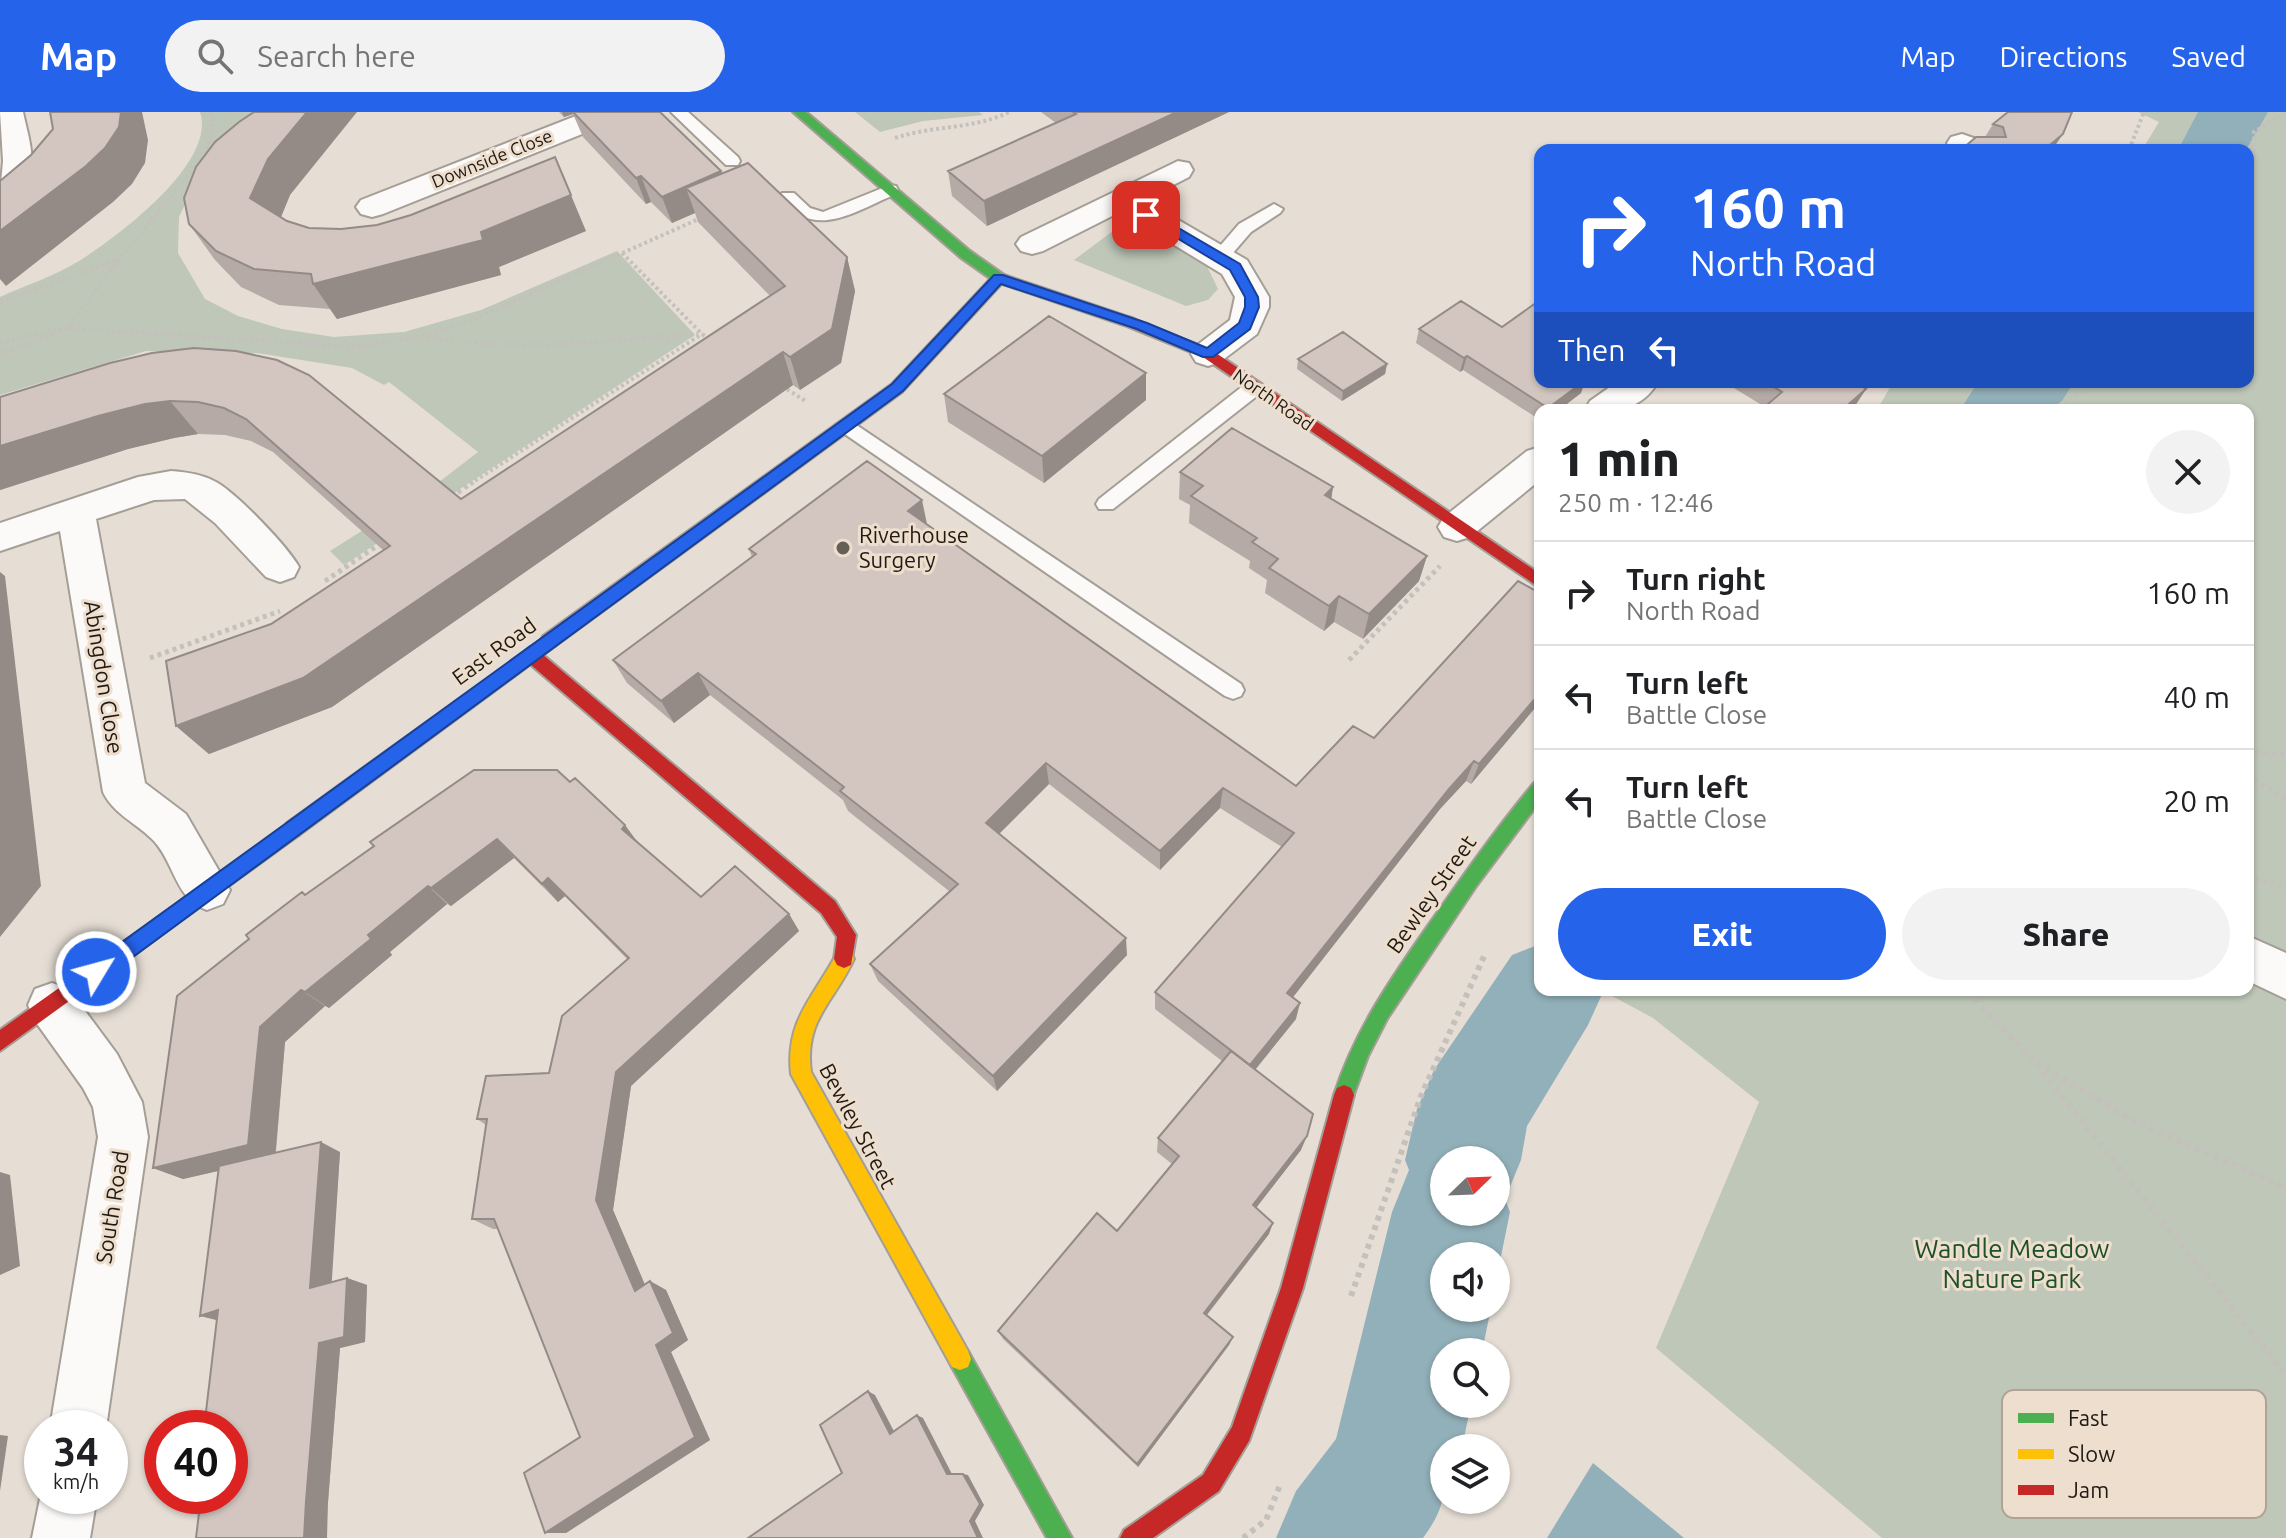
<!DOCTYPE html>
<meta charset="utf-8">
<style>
body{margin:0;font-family:Ubuntu,sans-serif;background:#f2f2f2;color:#202124;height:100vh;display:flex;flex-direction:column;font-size:30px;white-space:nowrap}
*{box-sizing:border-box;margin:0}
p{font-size:26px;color:#757577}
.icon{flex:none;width:44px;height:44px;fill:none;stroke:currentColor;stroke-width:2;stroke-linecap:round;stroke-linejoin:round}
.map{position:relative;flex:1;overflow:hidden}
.sheet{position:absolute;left:1534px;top:292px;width:720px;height:592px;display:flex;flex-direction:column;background:#fff;border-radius:16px;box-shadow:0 2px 6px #0004}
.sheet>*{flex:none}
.hud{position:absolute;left:1534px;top:32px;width:720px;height:244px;border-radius:16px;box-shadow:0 2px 6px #0004;background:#2563eb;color:#fff;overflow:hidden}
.needle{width:52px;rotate:67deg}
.controls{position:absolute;left:1430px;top:1034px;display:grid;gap:16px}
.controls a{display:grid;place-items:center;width:80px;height:80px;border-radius:50%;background:#fff;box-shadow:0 2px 6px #0004;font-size:40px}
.speed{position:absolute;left:24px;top:1298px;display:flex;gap:16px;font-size:40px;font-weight:700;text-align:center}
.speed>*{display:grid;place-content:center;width:104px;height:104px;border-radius:50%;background:#fff;box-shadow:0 2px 6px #0004;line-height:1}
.speed small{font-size:20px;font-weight:400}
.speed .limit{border:12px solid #d22;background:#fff;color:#111}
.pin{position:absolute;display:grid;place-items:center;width:68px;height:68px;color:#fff;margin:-34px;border-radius:16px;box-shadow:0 4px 12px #0006}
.me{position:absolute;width:88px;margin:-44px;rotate:53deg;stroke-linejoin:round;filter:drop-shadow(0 0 6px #0008)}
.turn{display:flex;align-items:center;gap:28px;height:168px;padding:0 24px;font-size:36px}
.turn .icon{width:104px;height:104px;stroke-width:2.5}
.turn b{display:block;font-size:56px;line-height:68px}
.then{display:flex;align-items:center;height:76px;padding:0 24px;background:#0003;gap:16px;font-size:30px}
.round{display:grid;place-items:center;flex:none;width:84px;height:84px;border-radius:42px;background:#f2f2f2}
.summary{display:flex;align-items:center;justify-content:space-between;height:136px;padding:0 24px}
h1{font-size:48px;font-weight:800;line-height:60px}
.action{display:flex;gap:16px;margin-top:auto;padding:16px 24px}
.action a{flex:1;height:92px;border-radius:48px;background:#2563eb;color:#fff;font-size:32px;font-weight:800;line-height:92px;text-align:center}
.action a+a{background:#f2f2f2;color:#202124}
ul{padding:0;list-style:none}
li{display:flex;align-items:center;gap:24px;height:104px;padding:0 24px;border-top:2px solid #e0e0e0}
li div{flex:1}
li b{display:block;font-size:30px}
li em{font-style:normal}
header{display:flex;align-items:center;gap:48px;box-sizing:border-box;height:112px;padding:0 40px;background:#2563eb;color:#fff}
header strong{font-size:38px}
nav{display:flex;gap:44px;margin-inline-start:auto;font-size:28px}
.search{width:560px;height:72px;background:#f2f2f2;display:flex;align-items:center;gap:20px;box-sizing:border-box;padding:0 28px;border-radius:44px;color:#757577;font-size:30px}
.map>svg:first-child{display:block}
</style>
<header>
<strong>Map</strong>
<div class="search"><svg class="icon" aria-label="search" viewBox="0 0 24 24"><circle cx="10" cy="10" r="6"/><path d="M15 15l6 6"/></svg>Search here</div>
<nav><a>Map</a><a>Directions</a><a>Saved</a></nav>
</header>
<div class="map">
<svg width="2286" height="1426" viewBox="0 0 2286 1426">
<rect width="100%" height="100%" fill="#e6ded5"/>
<path fill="#bec7b8" d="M200,0H289L194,73L179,105L178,141L205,187L238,204L282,217L334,225L404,220L481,198L617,139L695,223L344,453L330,439L439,370L478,340L389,270L384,273L352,256L257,241L146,239L0,283V185C26,173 55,164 79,149C117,125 217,51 200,0Z
M855,0H979L983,3L923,9L880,20Z
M2138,0H2286V1426H1882L1656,1236L1759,990L1653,906L1601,878H2248V298H1877L1893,270H2248V38H2142L2159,10Z
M1129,107L1203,146L1218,177L1208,188L1186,194L1074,148Z"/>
<path fill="#92b0b9" d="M1593,1351L1684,1426H1547Z"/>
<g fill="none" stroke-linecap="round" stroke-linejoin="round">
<path fill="#92b0b9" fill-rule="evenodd" d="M2198,0H2268L2246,38H2178Z
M1978,270H2074L2062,289L2049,298H1960Z
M1540,832V878H1604L1588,913L1527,1014L1521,1048L1505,1087L1510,1100L1496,1169V1144H1444V1196H1491L1482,1240H1444V1292H1471L1462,1336H1444C1444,1379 1449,1390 1423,1426H1276L1296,1379L1336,1327L1392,1100L1409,1058L1405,1048L1417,997L1434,958L1512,843ZM1444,1048H1496V1100H1444Z"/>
<defs>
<path id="lane" d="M671,0H688L738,45L740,49L738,53H726Z
M890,73L896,74L898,78L896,82C855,99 814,130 779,85L782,81H794L810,96L823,100Z
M1274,92L1283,97L1280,101L1251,120L1226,149H1214L1211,145L1214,141L1239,112Z
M1255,268L1265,275L1262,280L1113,397H1099L1096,392L1099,387L1248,270Z
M846,306L1241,572L1244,578L1241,584L1233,587L1225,584L839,318L836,313Z"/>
<path id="street" d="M0,0H23C30,34 46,71 0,82L3,49Z
M586,0H627L622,6L383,102L372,105L361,102L356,95L361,88Z
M1962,22L1991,32L1995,38L1951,37L1947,31L1951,25Z
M1178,49L1189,51L1193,58L1189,65L1144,88L1247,148L1269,185V195L1257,222L1220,250L1208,254L1196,250L1191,242L1196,234L1230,208L1235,185L1222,162L1120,100L1043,139L1032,142L1021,139L1016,132L1021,125Z
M1617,270H1658C1640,300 1616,298 1585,298L1590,289Z
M1540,335V368L1470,425L1457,429L1444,425L1438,415L1444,405L1527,339Z
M171,359C185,360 201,362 214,369C235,379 288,435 299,455L294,465L280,470L266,465L215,411L185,387L154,388L96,407L145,671L186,702L230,778L223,792L207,798C175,787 175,752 154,729C137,711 114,703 103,680L60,419L0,439V411L138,365Z
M2248,824L2286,841V887L2248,869Z
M52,871L69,877L117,942L142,990L148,1025L106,1316H50L98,1025L93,995L83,976L35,909L28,893L35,877Z
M42,1377V1384H97L90,1426H32Z"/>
<path id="fast" d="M793,0H806L970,139L1004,163L1134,207L1136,210L1134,213H1124L994,169L960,145Z
M549,522L555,524L557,529L555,534L299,723L293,725L287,723L284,717L287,711Z
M1540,668V689L1477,773L1387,907L1368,944L1351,990L1344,993L1337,990L1334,983C1354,921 1388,871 1425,818C1460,768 1495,718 1534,671Z
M960,1236L968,1239L1072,1426H1047L952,1255L949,1247L952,1239Z"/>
<path id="slow" d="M844,838L851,841L854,847C834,891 804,907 811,960L968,1239L971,1247L968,1255L960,1258L952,1255L791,962C785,908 814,885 837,841Z"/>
<path id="jam" d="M999,162L1004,163V169L902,280L555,534H543L541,529L543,524L892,272L994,163Z
M1129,205L1213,239L1540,462V476L1203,245L1124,213V207Z
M530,535L536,537L835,789L856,823L851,853L844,856L837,853L834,847L837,825L821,801L524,547L522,542Z
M293,709L299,711L302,717L299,723L0,939V918Z
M1344,973L1351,976L1354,983L1303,1176L1249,1329L1219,1379L1153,1426H1120L1124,1418L1203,1363L1232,1315L1281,1176L1334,983L1337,976Z"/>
</defs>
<use href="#lane" stroke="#a49e96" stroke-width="4"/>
<use href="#street" stroke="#a49e96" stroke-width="4"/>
<use href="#fast" stroke="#a49e96" stroke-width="4"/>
<use href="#slow" stroke="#a49e96" stroke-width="4"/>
<use href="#jam" stroke="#a49e96" stroke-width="4"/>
<path stroke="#c4c1bd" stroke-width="4" stroke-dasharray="3 3" stroke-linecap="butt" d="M895,26C935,13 970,18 1010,0
M2129,38L2144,0
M622,141L702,222L713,229
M2248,158L2254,148V20L2286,0
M0,190L117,148
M67,217L118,148L207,41L214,7L211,0
M421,225L492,232L551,233L698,222
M0,230L67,216L357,235L416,225L472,208L701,106
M0,242L54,222
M782,274L807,290
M2055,298L2093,270
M470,372L702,222"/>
<path stroke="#c4c1bd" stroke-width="5" stroke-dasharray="4 4" stroke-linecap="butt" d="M451,385L473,370
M325,469L383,430
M150,546L280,499
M1349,548L1440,454
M2248,639L2286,643
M2248,663L2286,687
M2248,763L2286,777"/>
<path stroke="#c4c1bd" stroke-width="6" stroke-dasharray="5 5" stroke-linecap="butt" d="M1971,878L1975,888L2033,948L2286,1263
M2037,951L2132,1008L2286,1076
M1351,1184L1421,984L1486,840
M1243,1426L1266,1408L1280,1373"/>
<use href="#lane" fill="#fbfaf9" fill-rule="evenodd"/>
<use href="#street" fill="#fbfaf9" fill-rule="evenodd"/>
<use href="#fast" fill="#4caf50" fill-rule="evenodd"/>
<use href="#slow" fill="#ffc107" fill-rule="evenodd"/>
<use href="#jam" fill="#c62828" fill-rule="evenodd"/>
</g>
<path fill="#b5aaa6" d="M559,0H660L721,59L722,62L847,145L855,179L841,251L800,278L793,273L332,595L209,642L176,614L271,512L383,438L273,340L251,329L225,323L198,322L174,326L128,337L0,378V285L110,251L461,387L770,184L698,110L695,101L672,111L651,90L646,92L583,25L573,2L564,5Z
M1041,0H1229L987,114L952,84L948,59L1056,11Z
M1993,12L2063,22L1961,38L1985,25Z
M290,83L281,105L287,109L309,116L341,117L586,119L499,155L501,163L337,207L330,197L279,193L241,175L215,148L189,112Z
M1502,215L1581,281L1559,298H1540V308L1463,258L1460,260L1416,231L1419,217Z
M1298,247L1387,252L1385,262L1342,289L1297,257Z
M1724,270H1855L1866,277L1854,296L1765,295Z
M944,282L1146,288L1044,371L948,310Z
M1180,360L1333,375L1331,387L1427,444L1419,469L1363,527L1334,510L1324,519L1265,481L1267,468L1249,456L1250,449L1189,411L1190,393L1179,387Z
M927,412L1296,674L1374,626L1540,590L1471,672L1466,669L1440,697L1293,885L1296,907L1255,957L1301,1038L1256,1096L1269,1122L1207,1203L1233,1225L1229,1233L1138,1355L1003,1227L998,1219L1117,1119L1172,1052L1157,1040L1158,1026L1222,949L1155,897V880L1282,735L1220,696L1160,758L1049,672L999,722L1127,843L997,979L878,869L870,852L949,779L848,699L843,688L710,583L674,611L627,571L613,548L752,445L749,437Z
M637,730L701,785L789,802L799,819L631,974L613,1098L645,1173L650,1169L666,1178L688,1228L671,1240L710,1328L566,1421L580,1325L498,1117H493L472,1107L486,1013L477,1007L549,961L627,847L565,784L558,790L514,746L451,794L447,792L390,840L392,843L329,896L325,894L285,930L276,1040H340L331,1170L347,1166L367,1173L365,1230L340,1236L328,1390L230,1384L205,1308L217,1208L218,1059L183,1067L153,1056L305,783L374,734Z"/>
<path fill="#948b87" d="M121,0H142L148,28L145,51L132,72L113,90L6,174L0,167V119Z
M307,0H357L290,83L274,122L250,86L268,47Z
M562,0H573V2L564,5Z
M1177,0H1229L987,114L984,89Z
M2063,22L2052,38H2044Z
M555,45L586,119L499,155L501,163L337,207L313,172L481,120Z
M721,59L729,85L686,76L695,101L672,111L662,85Z
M641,64L651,90L646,92L636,66Z
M847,145L855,179L841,251L800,278L790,245Z
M783,240L793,273L332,595L209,642L176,614Z
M1467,244L1463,258L1460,260L1464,246Z
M1387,252L1385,262L1342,289L1343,279Z
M1146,261V288L1044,371L1042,344Z
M1583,270H1585L1581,281L1559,298H1547L1548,296Z
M1866,277L1852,298H1842Z
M170,289L198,322L174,326L128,337L0,378V334L98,304L145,292Z
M1333,375L1329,402L1325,383Z
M922,388L927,412L908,399Z
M1427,444L1419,469L1363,527L1369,502Z
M0,460L5,464L41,774L0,825Z
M1339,484L1334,510L1324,519L1329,494Z
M698,561L710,583L674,611L661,589Z
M1540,581V590L1471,672L1479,652Z
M1474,649L1466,669L1440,697L1283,898L1287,881L1449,677Z
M1046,651L1049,672L990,731L986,711Z
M1223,676L1220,696L1160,758V739Z
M625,713L639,732L622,717Z
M497,727L514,746L451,794L431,776Z
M548,766L565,784L558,790L542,772Z
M428,774L447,792L390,840L392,843L329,896L305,880L368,823Z
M789,802L799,819L631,974L613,1098L651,1187L635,1179L596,1088L616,960Z
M1126,826L1127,843L997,979L993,964Z
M301,878L325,894L285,930L275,1046L183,1067L153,1056L260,915Z
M1300,891L1296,907L1247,968L1250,953Z
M1307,1024L1301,1038L1249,1105L1253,1093Z
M321,1030L340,1040L331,1182L310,1176Z
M0,1060L10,1063L20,1154L0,1163Z
M1273,1111L1269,1122L1202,1209L1204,1201Z
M347,1166L367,1173L365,1230L340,1236L328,1390L327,1426H304L306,1389L319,1231Z
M650,1169L666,1178L688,1228L671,1240L710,1328L566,1421H545L656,1233Z
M218,1198L224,1210L200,1204Z
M1233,1225L1229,1233L1138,1355L1137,1352Z
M868,1279L875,1283L897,1325L890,1322Z
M917,1303L923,1306L953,1364L947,1362Z
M0,1323L8,1324L0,1379Z
M963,1362L968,1363L984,1393L975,1409L983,1426H978L970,1409Z"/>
<path fill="#d3c6c1" stroke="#948b87" stroke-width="2" d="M50,0H121L119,15L105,36L86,54L0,119V69L31,43L53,17Z
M254,0H307L268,47L250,86L287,109L309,116L341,117L377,113L411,103L555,45L571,83L481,120L483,128L313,172L311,162L254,157L216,139L189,112L184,86L196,55L215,30L239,10Z
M573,0H660L721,59L662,85L641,64L636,66Z
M1073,0H1177L984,89L948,59L1076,2Z
M2008,0H2072L2063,22L2044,38H1961L1976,25H2006L2003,15L1993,12Z
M748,51L847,145L832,217L790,245L783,240L303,566L176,614L166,549L271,512L390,434L246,307L224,296L198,290L170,289L145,292L98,304L0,334V285L110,251L152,241L194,236L236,239L277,248L309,263L461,387L785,174L686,76Z
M1540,188V270H1583L1548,296L1467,244L1464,246L1419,217L1461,189L1502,215Z
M1049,204L1146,261L1042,344L944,282Z
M1343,220L1387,252L1343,279L1298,247Z
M1766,270H1855L1866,277L1842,298H1761L1782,280Z
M1232,316L1333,375L1325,383L1427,444L1369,502L1339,484L1329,494L1269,456L1278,447L1252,430L1257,426L1191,384L1203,374L1180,360Z
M867,349L922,388L908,399L1296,674L1353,614L1374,626L1518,469L1540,481V581L1479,652L1474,649L1449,677L1287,881L1300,891L1250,953L1155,880L1294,721L1223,676L1160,739L1046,651L986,711L1126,826L993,964L870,852L958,772L840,679L844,675L698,561L661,589L613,548L756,442L749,437Z
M474,658H557L570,670L575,666L625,713L622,717L701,785L735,754L789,802L616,960L596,1088L635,1179L650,1169L673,1221L656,1233L695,1325L545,1421L524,1361L580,1325L494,1107H472L487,1007H477L486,964L549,961L562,904L629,846L548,766L542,772L497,727L431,776L428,774L368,823L371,827L305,880L301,878L260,915L248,1033L153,1056L177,884L249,827L246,823L302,780L305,783L374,734L370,730Z
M1231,939L1313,1002L1307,1024L1253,1093L1273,1111L1204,1201L1233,1225L1137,1352L998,1219L1097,1101L1117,1119L1179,1044L1158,1026Z
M321,1030L310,1176L347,1166L344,1225L319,1231L306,1389L304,1426H196L201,1384H230V1316H189V1313L205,1308L218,1198L200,1204L219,1054Z
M868,1279L890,1322L917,1303L947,1362H963L980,1392L970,1409L978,1426H748L842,1361L820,1313Z"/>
<path fill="#2563eb" stroke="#184099" stroke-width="2" d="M1142,100H1151L1240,152L1258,185L1259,195L1250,217L1213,245H1203L1137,217L1001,172L903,279L103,867L96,869L89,867L86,860L89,854L892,272L994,163H1003L1147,211L1207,236L1239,211L1245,195V185L1230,158L1142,105Z"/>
<circle fill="#655f58" stroke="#eedecd" stroke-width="3" cx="843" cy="436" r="8"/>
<g text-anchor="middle" stroke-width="6" stroke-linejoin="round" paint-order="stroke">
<g font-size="18" fill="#201a14" stroke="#eedecd">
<text transform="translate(492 47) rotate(-22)" y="6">Downside Close</text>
<text transform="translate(1273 288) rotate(35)" y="6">North Road</text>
</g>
<g font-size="22" fill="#201a14" stroke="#eedecd" text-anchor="start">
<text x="859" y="431">Riverhouse<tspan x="859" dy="25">Surgery</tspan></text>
</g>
<g font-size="22" fill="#201a14" stroke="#eedecd">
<text transform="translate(494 539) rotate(-36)" y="8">East Road</text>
<text transform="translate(104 565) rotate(81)" y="8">Abingdon Close</text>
<text transform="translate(1431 782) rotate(-55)" y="8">Bewley Street</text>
<text transform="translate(858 1014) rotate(62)" y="8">Bewley Street</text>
<text transform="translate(112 1095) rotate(-81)" y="8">South Road</text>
</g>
<g font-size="26" fill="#1c512a" stroke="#eedecd">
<text x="2012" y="1146">Wandle Meadow<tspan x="2012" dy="30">Nature Park</tspan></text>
</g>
</g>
<rect x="2002" y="1278" width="264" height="128" rx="12" fill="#eedecd" stroke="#b0a396" stroke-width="2"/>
<rect x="2018" y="1301" width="36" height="10" fill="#4caf50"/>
<rect x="2018" y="1337" width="36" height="10" fill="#ffc107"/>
<rect x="2018" y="1373" width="36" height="10" fill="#c62828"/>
<g font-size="22" fill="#201a14">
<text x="2068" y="1314">Fast</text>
<text x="2068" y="1350">Slow</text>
<text x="2068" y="1386">Jam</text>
</g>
</svg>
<div class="controls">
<a><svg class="needle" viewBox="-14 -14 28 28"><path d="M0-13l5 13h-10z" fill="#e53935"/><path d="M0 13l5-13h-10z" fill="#757577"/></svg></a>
<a><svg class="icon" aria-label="sound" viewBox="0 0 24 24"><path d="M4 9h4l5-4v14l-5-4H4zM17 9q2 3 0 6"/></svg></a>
<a><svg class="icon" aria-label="search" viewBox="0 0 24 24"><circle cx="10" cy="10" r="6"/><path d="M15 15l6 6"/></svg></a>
<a><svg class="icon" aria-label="layers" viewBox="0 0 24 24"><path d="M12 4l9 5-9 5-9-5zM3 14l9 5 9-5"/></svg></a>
</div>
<div class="speed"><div>34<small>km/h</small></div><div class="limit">40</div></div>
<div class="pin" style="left:1146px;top:103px;background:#d93025"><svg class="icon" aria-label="arrive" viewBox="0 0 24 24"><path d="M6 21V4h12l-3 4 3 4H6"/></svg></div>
<svg class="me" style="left:96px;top:860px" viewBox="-20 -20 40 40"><circle r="17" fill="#2563eb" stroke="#fff" stroke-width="3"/><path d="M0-11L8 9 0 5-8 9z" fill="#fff"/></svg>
<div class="hud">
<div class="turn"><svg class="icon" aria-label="right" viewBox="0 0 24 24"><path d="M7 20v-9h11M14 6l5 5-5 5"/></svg><div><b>160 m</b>North Road</div></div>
<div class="then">Then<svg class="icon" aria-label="left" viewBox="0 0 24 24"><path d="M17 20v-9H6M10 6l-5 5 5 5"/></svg></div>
</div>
<section class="sheet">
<div class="summary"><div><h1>1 min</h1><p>250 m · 12:46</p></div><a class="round"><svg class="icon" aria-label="close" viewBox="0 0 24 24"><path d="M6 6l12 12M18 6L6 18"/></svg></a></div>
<ul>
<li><svg class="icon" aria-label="right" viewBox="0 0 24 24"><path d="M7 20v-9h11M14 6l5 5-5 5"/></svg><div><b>Turn right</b><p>North Road</p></div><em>160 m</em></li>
<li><svg class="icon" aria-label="left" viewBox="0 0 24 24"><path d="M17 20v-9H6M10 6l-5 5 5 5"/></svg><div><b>Turn left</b><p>Battle Close</p></div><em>40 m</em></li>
<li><svg class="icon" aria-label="left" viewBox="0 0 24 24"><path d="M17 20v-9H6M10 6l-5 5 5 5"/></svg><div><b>Turn left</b><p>Battle Close</p></div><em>20 m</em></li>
</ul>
<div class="action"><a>Exit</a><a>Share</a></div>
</section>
</div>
